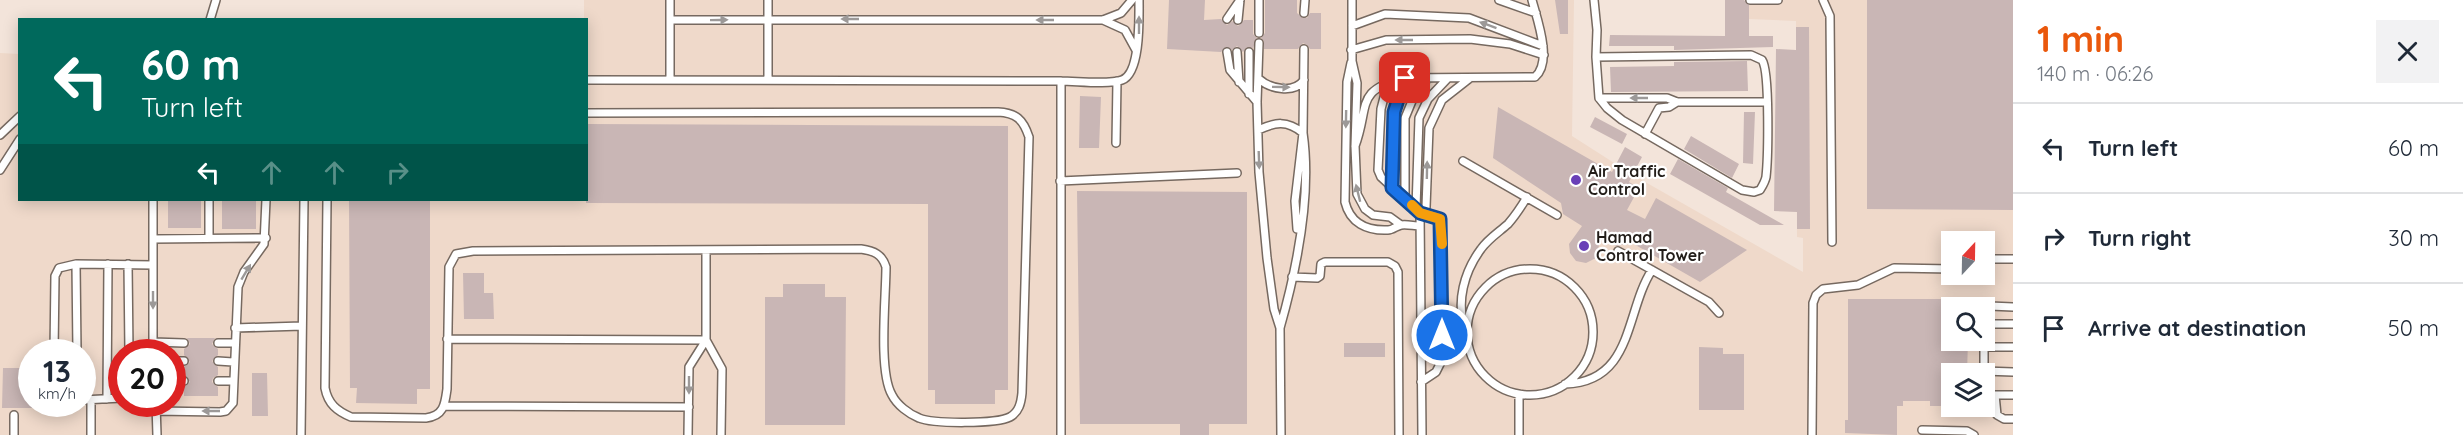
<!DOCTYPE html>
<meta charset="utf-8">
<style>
body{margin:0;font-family:Quicksand,sans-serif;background:#f2f2f3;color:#1f2937;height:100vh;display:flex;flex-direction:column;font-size:22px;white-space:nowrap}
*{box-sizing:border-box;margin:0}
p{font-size:20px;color:#747a83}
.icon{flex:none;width:33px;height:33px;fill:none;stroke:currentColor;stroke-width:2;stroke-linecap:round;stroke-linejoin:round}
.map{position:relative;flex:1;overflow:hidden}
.panel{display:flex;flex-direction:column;background:#fff;width:450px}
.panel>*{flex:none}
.guide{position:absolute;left:18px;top:18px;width:570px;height:183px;border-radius:0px;box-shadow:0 3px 15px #0003;background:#00695c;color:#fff;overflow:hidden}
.needle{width:39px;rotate:22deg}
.controls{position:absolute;left:1941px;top:231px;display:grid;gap:12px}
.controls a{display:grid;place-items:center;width:54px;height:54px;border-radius:0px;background:#fff;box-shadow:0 3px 15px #0003;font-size:30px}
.speed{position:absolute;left:18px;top:339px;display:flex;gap:12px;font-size:30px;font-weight:700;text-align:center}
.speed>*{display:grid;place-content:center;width:78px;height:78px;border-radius:50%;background:#fff;box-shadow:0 3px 15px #0003;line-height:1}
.speed small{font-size:15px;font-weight:400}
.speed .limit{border:9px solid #d22;background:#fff;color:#111}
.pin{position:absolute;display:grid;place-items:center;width:51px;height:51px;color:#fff;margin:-26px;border-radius:12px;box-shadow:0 3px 9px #0006}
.me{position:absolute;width:66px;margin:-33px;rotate:0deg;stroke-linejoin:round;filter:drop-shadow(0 0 4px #0008)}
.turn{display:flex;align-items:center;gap:21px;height:126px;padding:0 24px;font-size:27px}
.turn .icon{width:78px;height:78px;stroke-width:2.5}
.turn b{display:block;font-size:42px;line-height:51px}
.lanes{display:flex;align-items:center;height:57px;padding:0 24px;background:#0003;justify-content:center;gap:30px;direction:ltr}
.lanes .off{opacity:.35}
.round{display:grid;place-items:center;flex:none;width:63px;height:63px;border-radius:0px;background:#f2f2f3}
.head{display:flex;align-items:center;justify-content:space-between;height:102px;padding:0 24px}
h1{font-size:36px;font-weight:700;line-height:45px;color:#ea580c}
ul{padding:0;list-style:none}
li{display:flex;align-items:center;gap:18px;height:90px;padding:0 24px;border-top:2px solid #e0e1e3}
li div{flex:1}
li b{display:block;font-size:22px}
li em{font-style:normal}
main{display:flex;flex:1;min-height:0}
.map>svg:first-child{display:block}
</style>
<main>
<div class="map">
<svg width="2013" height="435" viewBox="0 0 2013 435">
<rect width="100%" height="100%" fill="#f3e4da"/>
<path fill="#efd9ca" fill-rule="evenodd" d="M584,0H1574L1572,136L1633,175L1803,272V238L1797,237L1796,21L1749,19V0H2013V435H0V53L19,54L20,200H586V20L584,19ZM1952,242H1984V274H1952ZM1952,308H1984V340H1952ZM32,352H82V404H32ZM122,352H172V404H122ZM1952,374H1984V406H1952Z"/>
<path fill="#c9b6b5" d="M1169,0H1205L1204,20L1221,19L1227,25L1233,21L1238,26L1244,20H1253V34L1257,38L1253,48L1247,47L1243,52L1237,46L1232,50L1226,47L1221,52L1167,49Z
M1265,0H1297V13L1303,18H1307L1310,13H1321V49H1310L1307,45L1303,43L1298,49H1264V41L1261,38L1265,33Z
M1555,0H1568V34H1560Z
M1725,0H1744L1749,5V36H1773V47L1674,50V46H1609L1610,35L1725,36Z
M1867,0H2013V210L1867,209Z
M1796,27H1809L1810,229H1797V212L1774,211L1776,49L1796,50Z
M1747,61L1748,91L1611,92L1610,67L1674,66V62Z
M1080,96L1101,97L1099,148H1079Z
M1498,107L1612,172L1625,147L1642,157L1629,182L1639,188L1627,210L1645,219L1656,198L1747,250L1700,282L1632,243L1616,246L1601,237L1596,258L1586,263L1576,261L1570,253L1569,244L1582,226L1563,214L1561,203L1493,158Z
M1744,112H1755L1753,164L1743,163Z
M1595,117L1627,134L1622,144L1590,127Z
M586,124L1008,126V390H995V404H935V390H928V204L586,203Z
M1691,136L1739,164L1732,178L1684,149Z
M1678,159L1728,188L1726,192L1784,225H1760L1670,174Z
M1077,191L1247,192V424H1209V435H1180V424H1080Z
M168,200H201V228H168Z
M222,200H256V229H222Z
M349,200H430V389H417V404L356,403L357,388H350Z
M463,273H484V293H493L494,319H464Z
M783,284H825V297H846L845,425H765V297H783Z
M1848,299H1952V340H1968L1967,374H1952L1951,406H1930V401H1903V406H1897V435L1845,433V420H1848Z
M187,338H215L212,344L218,349V355L212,361L218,367V375L213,378L212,382L218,387V396H184V387L190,382L184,375V367L190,362L184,355V349L190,344Z
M1344,343H1385V357H1344Z
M1699,347L1723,348V354H1744V410H1699Z
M3,368H32V408H2Z
M252,373H267L268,416H252Z"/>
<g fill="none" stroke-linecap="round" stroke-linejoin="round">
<defs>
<path id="service" d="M670,0V80
M1259,0V33
M1352,0V61L1357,83L1355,146L1357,194L1365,209L1373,215L1390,217L1401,225
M1499,0L1536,13
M1594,0L1597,30L1596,57L1599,98L1607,108L1622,120L1742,190L1754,192L1760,190C1763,185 1765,182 1766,177C1768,159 1770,71 1762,60L1751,55L1596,57
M1750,0H1778
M1823,0L1830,16L1832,242
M1304,13L1305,0
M1227,19L1240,0
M210,20L216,0
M670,20H1103L1121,13L1132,0
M1103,20L1125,30L1136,50
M1238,20L1240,0
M1352,26L1385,14L1469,18L1543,46
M1259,43L1257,102L1259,172L1267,258L1274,309L1280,328L1281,435
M1351,50L1386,40L1470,39L1510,44L1544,55
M1227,52L1230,70L1257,102
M1237,52L1239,82
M1351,63L1347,82L1345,202C1350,223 1367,231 1388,230C1393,230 1396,226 1401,225C1407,224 1414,226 1420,226
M1259,79C1270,89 1294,94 1304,80
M586,80L1061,81V435
M768,80V0
M1061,81C1077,81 1108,85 1122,80C1141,73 1139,18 1139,0
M1388,82L1381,109L1378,170L1381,177L1420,213L1436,217L1441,223V362L1436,372L1421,382
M1249,94V52
M1599,98H1667L1677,102H1767
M1258,130C1275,122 1287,120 1303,133C1312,195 1297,268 1280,328
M1645,134L1659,108L1669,107L1677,102
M0,135L20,116
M1116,143L1117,81
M1355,146C1370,106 1354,90 1405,78L1535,77C1553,62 1537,19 1532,0
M1463,161L1557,215
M0,170L20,139
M1060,181L1237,173
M1392,188L1394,112L1405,78
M1405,198V118L1412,101L1428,78
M153,200V352
M327,200L325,388C328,404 337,411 351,417L426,418C444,416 445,404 447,389L449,267L456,254L473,251L861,249C874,251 882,254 886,267C886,297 878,371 892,395C897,405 909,414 919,418C933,424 997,424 1010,417C1019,412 1021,403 1022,393L1029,137C1023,119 1016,113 998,112L586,113
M1416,208L1419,118L1428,99L1448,78
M1297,229L1295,201L1303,133L1304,49
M209,238V200
M153,239L266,238
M706,250V340L722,369L721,435
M1618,251L1709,302L1719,313
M1984,259H2013
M76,264L77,352
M128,264L129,352
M1467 332a63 63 0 1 1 126 0a63 63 0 1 1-126 0Z
M1292,277L1317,278L1320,276L1321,264L1325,262H1388L1395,266L1398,272L1399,435
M1984,311L1990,306L2013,307
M1984,324H2013
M235,328L302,326
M1465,328C1456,302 1464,272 1481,249C1488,239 1499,232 1508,224C1515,216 1521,207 1527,197
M447,339L706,340
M153,342L184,343
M218,343H234
M1983,347H2013
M54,352L55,276L59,268L76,264L153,265
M172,361H184
M218,361L233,362
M1984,371L2013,372
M1984,374V340
M172,381H184
M218,381H233
M1565,384C1634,382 1625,311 1652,270
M1984,391L1991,395H2013
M1995,395L1997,415L2004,419H2013
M107,399L108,264
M82,400L122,398
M91,400V435
M156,404L157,435
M445,406L689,407
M156,411L220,412L226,411L233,403L238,287L244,272L264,244L266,200
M14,415V435
M1922,430L1967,431L1974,435
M301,435L304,200
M688,435L689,367L706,340
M1422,435L1420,213L1426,207L1429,128L1442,100L1470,78
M1519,435V394
M1812,435L1813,303L1816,295L1823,289L1858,285L1894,268L1952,269"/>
</defs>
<use href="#service" stroke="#766960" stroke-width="10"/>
<use href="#service" stroke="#fff" stroke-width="7"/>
</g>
<defs><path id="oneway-solid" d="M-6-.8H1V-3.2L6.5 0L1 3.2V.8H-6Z" transform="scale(1.5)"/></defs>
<g fill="#9c9998">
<use href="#oneway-solid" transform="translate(850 19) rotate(-180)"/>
<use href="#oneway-solid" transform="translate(719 20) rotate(-1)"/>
<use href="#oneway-solid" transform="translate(1045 20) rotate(-180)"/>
<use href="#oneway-solid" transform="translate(1139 25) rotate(-90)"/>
<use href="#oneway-solid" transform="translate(1488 25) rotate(-160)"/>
<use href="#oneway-solid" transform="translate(1404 40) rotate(-180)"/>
<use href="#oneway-solid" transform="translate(1281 87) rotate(1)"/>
<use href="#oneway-solid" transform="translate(1639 98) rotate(-180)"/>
<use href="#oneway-solid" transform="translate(1346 119) rotate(91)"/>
<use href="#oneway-solid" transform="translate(1259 160) rotate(88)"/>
<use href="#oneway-solid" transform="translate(1427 170) rotate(-89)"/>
<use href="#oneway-solid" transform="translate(1358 193) rotate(-104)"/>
<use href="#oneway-solid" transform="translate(246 272) rotate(-59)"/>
<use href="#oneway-solid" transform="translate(153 300) rotate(90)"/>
<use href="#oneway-solid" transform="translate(689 385) rotate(90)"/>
<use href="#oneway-solid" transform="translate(211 411) rotate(-180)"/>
</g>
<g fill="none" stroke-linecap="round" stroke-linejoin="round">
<defs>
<path id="route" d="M1405,78L1394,112L1392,188L1420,213L1440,219L1442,335"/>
</defs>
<use href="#route" stroke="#114b97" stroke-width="15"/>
<use href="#route" stroke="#1a73e8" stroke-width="10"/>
<path stroke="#f59e0b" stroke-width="10" d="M1412,205L1420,213L1440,219L1442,244"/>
</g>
<g fill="#693fb7" stroke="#fff" stroke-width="2">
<circle cx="1576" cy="180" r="6"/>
<circle cx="1584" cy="246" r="6"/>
</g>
<g text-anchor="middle" stroke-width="4.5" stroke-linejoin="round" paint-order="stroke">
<g font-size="16" font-weight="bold" fill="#221d19" stroke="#fff" text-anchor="start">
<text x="1588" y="177">Air Traffic<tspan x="1588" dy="18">Control</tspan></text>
<text x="1596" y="243">Hamad<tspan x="1596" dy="18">Control Tower</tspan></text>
</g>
</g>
</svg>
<div class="controls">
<a><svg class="needle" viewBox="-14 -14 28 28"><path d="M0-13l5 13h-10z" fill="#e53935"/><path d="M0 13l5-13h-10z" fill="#747a83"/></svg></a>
<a><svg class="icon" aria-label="search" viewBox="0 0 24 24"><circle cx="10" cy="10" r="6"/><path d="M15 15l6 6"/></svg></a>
<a><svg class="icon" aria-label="layers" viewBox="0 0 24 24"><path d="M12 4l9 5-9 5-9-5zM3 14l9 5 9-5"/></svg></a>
</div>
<div class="speed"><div>13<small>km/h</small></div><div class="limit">20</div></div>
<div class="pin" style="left:1405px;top:78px;background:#d93025"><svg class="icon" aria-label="arrive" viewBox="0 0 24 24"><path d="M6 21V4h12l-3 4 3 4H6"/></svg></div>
<svg class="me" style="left:1442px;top:335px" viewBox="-20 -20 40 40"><circle r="17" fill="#1a73e8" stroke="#fff" stroke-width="3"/><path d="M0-11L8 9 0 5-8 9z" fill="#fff"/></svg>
<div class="guide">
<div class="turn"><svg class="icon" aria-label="left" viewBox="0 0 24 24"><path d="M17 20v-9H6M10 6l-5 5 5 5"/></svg><div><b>60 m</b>Turn left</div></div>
<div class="lanes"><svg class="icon" aria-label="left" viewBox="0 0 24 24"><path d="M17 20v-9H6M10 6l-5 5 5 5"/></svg><svg class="icon off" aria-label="ahead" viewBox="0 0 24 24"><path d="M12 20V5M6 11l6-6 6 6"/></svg><svg class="icon off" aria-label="ahead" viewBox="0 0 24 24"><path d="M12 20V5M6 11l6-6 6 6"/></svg><svg class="icon off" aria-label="right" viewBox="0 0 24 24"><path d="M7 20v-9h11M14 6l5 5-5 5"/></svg></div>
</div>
</div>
<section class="panel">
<div class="head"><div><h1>1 min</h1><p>140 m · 06:26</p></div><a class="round"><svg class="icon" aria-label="close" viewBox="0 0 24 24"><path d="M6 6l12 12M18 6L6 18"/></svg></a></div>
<ul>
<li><svg class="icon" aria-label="left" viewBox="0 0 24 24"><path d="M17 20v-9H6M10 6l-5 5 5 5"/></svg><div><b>Turn left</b></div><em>60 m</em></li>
<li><svg class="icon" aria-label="right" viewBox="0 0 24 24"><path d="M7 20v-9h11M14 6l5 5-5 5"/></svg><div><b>Turn right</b></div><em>30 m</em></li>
<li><svg class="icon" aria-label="arrive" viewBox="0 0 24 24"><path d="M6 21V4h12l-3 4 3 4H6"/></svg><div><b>Arrive at destination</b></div><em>50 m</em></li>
</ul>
</section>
</main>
